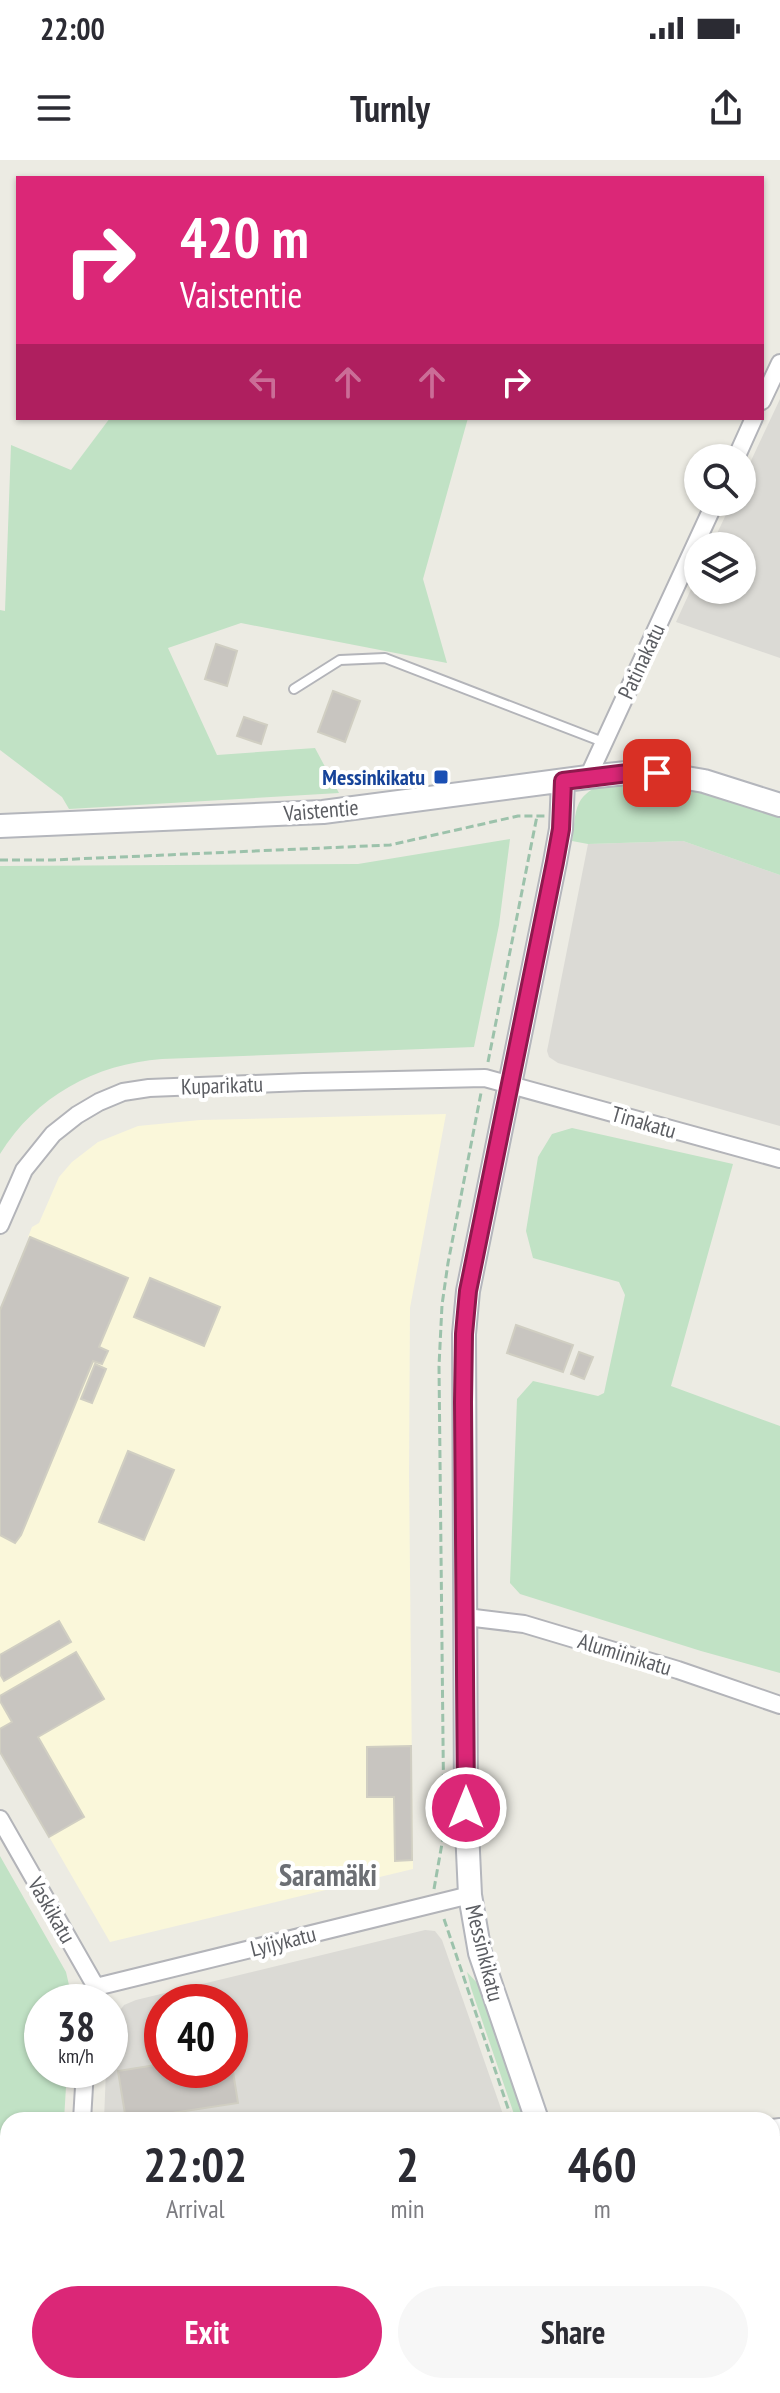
<!DOCTYPE html>
<meta charset="utf-8">
<style>
body{margin:0;font-family:"PT Sans Narrow",sans-serif;background:#f7f7f7;color:#2b2b33;height:100vh;display:flex;flex-direction:column;font-size:30px;white-space:nowrap}
*{box-sizing:border-box;margin:0}
p{font-size:26px;color:#7c7c81}
.icon{flex:none;width:44px;height:44px;fill:none;stroke:currentColor;stroke-width:2;stroke-linecap:round;stroke-linejoin:round}
.map{position:relative;flex:1;overflow:hidden}
.drawer{position:absolute;left:0px;top:1952px;width:780px;height:282px;display:flex;flex-direction:column;background:#fff;border-radius:24px 24px 0 0;box-shadow:0 2px 6px #0004}
.drawer>*{flex:none}
.top-card{position:absolute;left:16px;top:16px;width:748px;height:244px;border-radius:0px;box-shadow:0 2px 6px #0004;background:#db2777;color:#fff;overflow:hidden}
.buttons{position:absolute;left:684px;top:284px;display:grid;gap:16px}
.buttons a{display:grid;place-items:center;width:72px;height:72px;border-radius:50%;background:#fff;box-shadow:0 2px 6px #0004;font-size:40px}
.speed{position:absolute;left:24px;top:1824px;display:flex;gap:16px;font-size:40px;font-weight:700;text-align:center}
.speed>*{display:grid;place-content:center;width:104px;height:104px;border-radius:50%;background:#fff;box-shadow:0 2px 6px #0004;line-height:1}
.speed small{font-size:20px;font-weight:400}
.speed .limit{border:12px solid #d22;background:#fff;color:#111}
.pin{position:absolute;display:grid;place-items:center;width:68px;height:68px;color:#fff;margin:-34px;border-radius:16px;box-shadow:0 4px 12px #0006}
.me{position:absolute;width:88px;margin:-44px;rotate:0deg;stroke-linejoin:round;filter:drop-shadow(0 0 6px #0008)}
.turn{display:flex;align-items:center;gap:28px;height:168px;padding:0 32px;font-size:36px}
.turn .icon{width:104px;height:104px;stroke-width:2.5}
.turn b{display:block;font-size:56px;line-height:68px}
.lanes{display:flex;align-items:center;height:76px;padding:0 32px;background:#0003;justify-content:center;gap:40px;direction:ltr}
.lanes .off{opacity:.35}
.eta{display:flex;justify-content:space-evenly;align-items:center;height:136px;text-align:center}
.eta b{font-size:48px;font-weight:700;line-height:56px}
.action{display:flex;gap:16px;margin-top:auto;padding:16px 32px}
.action a{flex:1;height:92px;border-radius:48px;background:#db2777;color:#fff;font-size:32px;font-weight:700;line-height:92px;text-align:center}
.action a+a{background:#f7f7f7;color:#2b2b33}
.status{display:flex;justify-content:space-between;align-items:center;height:56px;padding:0 40px;background:#fff;direction:ltr}
.status svg{height:22px;fill:currentColor}
header{display:flex;justify-content:space-between;align-items:center;height:104px;padding:0 32px;background:#fff;font-size:36px;font-weight:700}
.map>svg:first-child{display:block}
</style>
<div class="status"><b>22:00</b><svg viewBox="0 0 49 12"><path d="M0 12V9h3v3zM5 12V6h3v6zM10 12V3h3v9zM15 12V0h3v12zM26 1h20v11H26zM47 4h2v5h-2z"/></svg></div>
<header><svg class="icon" aria-label="menu" viewBox="0 0 24 24"><path d="M4 6h16M4 12h16M4 18h16"/></svg>Turnly<svg class="icon" aria-label="share" viewBox="0 0 24 24"><path d="M12 15V3M7 8l5-5 5 5M5 13v7h14v-7"/></svg></header>
<div class="map">
<svg width="780" height="2233" viewBox="0 0 780 2233">
<rect width="100%" height="100%" fill="#ecebe3"/>
<path fill="#faf7da" d="M446,954L410,1148L409,1313L413,1709L110,1782L0,1592V1150L30,1078L28,1077L32,1067L39,1063L59,1017L72,1002L98,982L138,966L200,960Z"/>
<path fill="#dbdad5" fill-rule="evenodd" d="M780,239V498L676,462L698,414V430H742V386H711L732,342H742V320Z
M683,681L780,715V966L558,903L549,897L547,891L588,684Z
M425,1770L435,1771L442,1780L505,1960H104L106,1910H110V1863L124,1845L136,1840ZM162,1842H230V1910H162Z
M0,2159L8,2162V2226H58L59,2233H0Z
M98,2226H348L349,2233H99Z"/>
<path fill="#c1e2c5" d="M110,258H468L423,419L447,503L241,463L168,488L217,595L315,588L339,633L69,649L62,637L0,590V450L5,451L11,285L71,310Z
M656,622C700,627 739,641 780,658V715L683,681L588,684L572,681C574,669 574,653 579,643C593,617 631,623 656,622Z
M510,679L499,765L474,887L162,899C95,904 36,936 0,994V706L358,704Z
M572,968L733,1004L671,1226L780,1266V1513L701,1491L520,1434L510,1423L517,1239L533,1221L598,1236L604,1233L625,1135L619,1122L533,1098L526,1071L538,997L552,974Z
M0,1696L66,1812L69,1825V1842H42V1910H67L64,1960H8V2162L0,2159Z
M467,1812L479,1825L526,1960H516L471,1828Z"/>
<path fill="#c8c5c0" stroke="#d0cec2" stroke-width="2" d="M216,484L237,491L227,526L205,519Z
M333,531L360,541L345,582L318,572Z
M244,557L267,565L261,584L237,576Z
M30,1077L128,1118L99,1187L108,1191L102,1204L93,1201L21,1375L15,1383L0,1375V1150Z
M150,1118L220,1147L204,1186L134,1157Z
M516,1165L573,1185L563,1212L507,1193Z
M579,1192L593,1197L584,1219L571,1214Z
M95,1204L106,1209L92,1243L81,1239Z
M128,1291L174,1310L144,1380L99,1362Z
M59,1461L71,1482L4,1521L0,1514V1495Z
M76,1492L104,1539L38,1577L84,1657L49,1677L0,1592V1569L12,1562L0,1541V1536Z
M411,1586L412,1700L395,1701L394,1637H367V1587Z
M230,1893L238,1943L126,1960L118,1911L162,1904V1910H230Z"/>
<g fill="none" stroke-linecap="round" stroke-linejoin="round">
<defs>
<path id="lane" d="M294,529L340,500L385,498L603,582"/>
<path id="street" d="M762,241L780,203
M736,298L754,258
M588,617L715,342
M0,1065L24,1010L53,974L77,955L99,942L123,932L149,928L304,922L485,918L780,999
M466,1457L524,1464L678,1510L780,1545
M0,1659L96,1827L92,1842
M96,1827L470,1735
M82,1960L85,1910
M772,1968L780,1967
M77,2226L78,2233"/>
<path id="secondary" d="M0,666L323,652L588,617L636,612L657,613L704,621L780,645
M537,1960L480,1793L470,1735L466,1648L464,1174L468,1131L555,702L561,669L563,621
M629,2226L631,2233"/>
</defs>
<use href="#lane" stroke="#b3b4b9" stroke-width="12"/>
<use href="#street" stroke="#b3b4b9" stroke-width="20"/>
<use href="#secondary" stroke="#b4b6bc" stroke-width="26"/>
<path stroke="#9cc2ab" stroke-width="3" stroke-dasharray="8 4" stroke-linecap="butt" d="M0,700H53L390,685L518,656H545
M488,902L537,656
M434,1729L444,1672L439,1206L442,1145L448,1103L481,933
M444,1759L512,1960
M603,2226L606,2233"/>
<use href="#lane" stroke="#fff" stroke-width="8"/>
<use href="#street" stroke="#fff" stroke-width="16"/>
<use href="#secondary" stroke="#fff" stroke-width="22"/>
</g>
<g fill="none" stroke-linecap="round" stroke-linejoin="round">
<defs>
<path id="route" d="M466,1648L463,1242L464,1174L468,1131L555,702L561,669L563,621L636,612L657,613"/>
</defs>
<use href="#route" stroke="#8e194d" stroke-width="20"/>
<use href="#route" stroke="#db2777" stroke-width="14"/>
</g>
<rect fill="#1a4fb4" stroke="#fff" stroke-width="3" x="433" y="609" width="16" height="16" rx="4"/>
<g text-anchor="middle" stroke-width="8" stroke-linejoin="round" paint-order="stroke">
<g font-size="22" fill="#5b5d62" stroke="#fff">
<text transform="translate(641 501) rotate(-65)" y="8">Patinakatu</text>
<text transform="translate(321 650) rotate(-5)" y="8">Vaistentie</text>
<text transform="translate(222 925) rotate(-2)" y="8">Kuparikatu</text>
<text transform="translate(644 962) rotate(16)" y="8">Tinakatu</text>
<text transform="translate(625 1494) rotate(17)" y="8">Alumiinikatu</text>
<text transform="translate(52 1750) rotate(60)" y="8">Vaskikatu</text>
<text transform="translate(283 1781) rotate(-14)" y="8">Lyijykatu</text>
<text transform="translate(485 1793) rotate(76)" y="8">Messinkikatu</text>
</g>
<g font-size="22" font-weight="bold" fill="#164399" stroke="#fff" text-anchor="end">
<text x="425" y="625">Messinkikatu</text>
</g>
<g font-size="30" font-weight="bold" fill="#6c6f74" stroke="#fff">
<text x="328" y="1726">Saramäki</text>
</g>
</g>
</svg>
<div class="buttons">
<a><svg class="icon" aria-label="search" viewBox="0 0 24 24"><circle cx="10" cy="10" r="6"/><path d="M15 15l6 6"/></svg></a>
<a><svg class="icon" aria-label="layers" viewBox="0 0 24 24"><path d="M12 4l9 5-9 5-9-5zM3 14l9 5 9-5"/></svg></a>
</div>
<div class="speed"><div>38<small>km/h</small></div><div class="limit">40</div></div>
<div class="pin" style="left:657px;top:613px;background:#d93025"><svg class="icon" aria-label="arrive" viewBox="0 0 24 24"><path d="M6 21V4h12l-3 4 3 4H6"/></svg></div>
<svg class="me" style="left:466px;top:1648px" viewBox="-20 -20 40 40"><circle r="17" fill="#db2777" stroke="#fff" stroke-width="3"/><path d="M0-11L8 9 0 5-8 9z" fill="#fff"/></svg>
<div class="top-card">
<div class="turn"><svg class="icon" aria-label="right" viewBox="0 0 24 24"><path d="M7 20v-9h11M14 6l5 5-5 5"/></svg><div><b>420 m</b>Vaistentie</div></div>
<div class="lanes"><svg class="icon off" aria-label="left" viewBox="0 0 24 24"><path d="M17 20v-9H6M10 6l-5 5 5 5"/></svg><svg class="icon off" aria-label="ahead" viewBox="0 0 24 24"><path d="M12 20V5M6 11l6-6 6 6"/></svg><svg class="icon off" aria-label="ahead" viewBox="0 0 24 24"><path d="M12 20V5M6 11l6-6 6 6"/></svg><svg class="icon" aria-label="right" viewBox="0 0 24 24"><path d="M7 20v-9h11M14 6l5 5-5 5"/></svg></div>
</div>
<section class="drawer">
<div class="eta">
<div><b>22:02</b><p>Arrival</p></div>
<div><b>2</b><p>min</p></div>
<div><b>460</b><p>m</p></div>
</div>
<div class="action"><a>Exit</a><a>Share</a></div>
</section>
</div>
